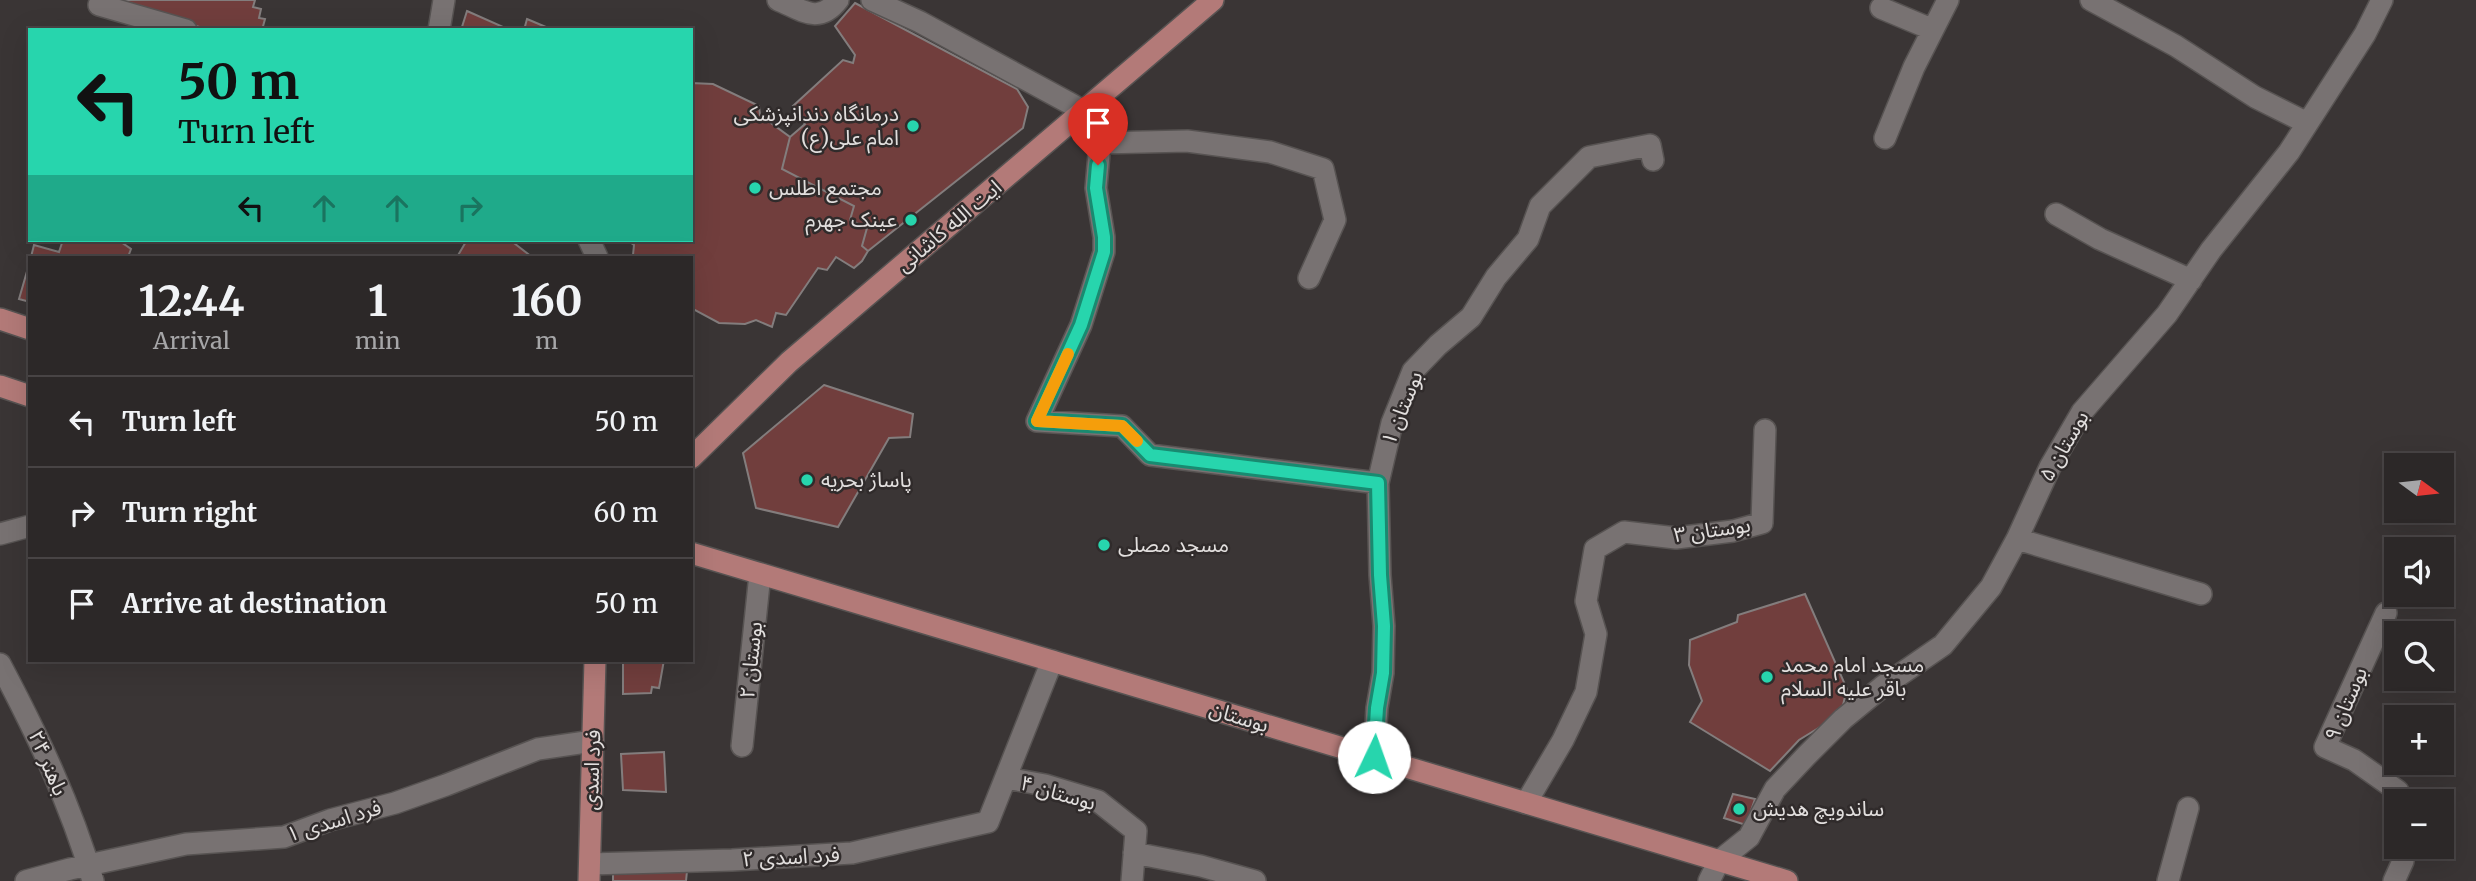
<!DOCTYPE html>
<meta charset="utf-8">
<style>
body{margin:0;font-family:Merriweather,"Noto Sans Arabic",serif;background:#343030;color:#f1f3f6;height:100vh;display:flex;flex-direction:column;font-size:26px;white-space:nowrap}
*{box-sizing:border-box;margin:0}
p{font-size:23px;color:#a6a6a8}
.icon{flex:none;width:38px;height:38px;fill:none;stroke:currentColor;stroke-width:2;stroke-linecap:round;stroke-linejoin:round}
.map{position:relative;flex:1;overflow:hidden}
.drawer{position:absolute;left:28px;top:256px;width:665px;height:406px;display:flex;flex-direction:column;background:#2c2828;border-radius:0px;box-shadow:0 7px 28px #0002,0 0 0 2px #484445}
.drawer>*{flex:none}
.banner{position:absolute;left:28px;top:28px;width:665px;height:214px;border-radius:0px;box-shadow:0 7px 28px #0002,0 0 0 2px #484445;background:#27d5ad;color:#111;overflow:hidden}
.needle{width:46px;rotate:105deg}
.tools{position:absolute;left:2384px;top:453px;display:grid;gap:14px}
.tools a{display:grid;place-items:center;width:70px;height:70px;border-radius:0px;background:#2c2828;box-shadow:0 7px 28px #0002,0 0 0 2px #484445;font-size:35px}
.pin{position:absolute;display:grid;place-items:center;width:60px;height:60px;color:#fff;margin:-72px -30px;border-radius:50% 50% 50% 0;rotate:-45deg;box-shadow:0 0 7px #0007}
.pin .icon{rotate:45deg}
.me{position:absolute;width:77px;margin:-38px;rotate:3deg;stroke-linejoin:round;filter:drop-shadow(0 0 5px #0008)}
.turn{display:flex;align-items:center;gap:24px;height:147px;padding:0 35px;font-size:32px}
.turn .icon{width:91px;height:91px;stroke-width:2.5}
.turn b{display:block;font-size:49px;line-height:60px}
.lanes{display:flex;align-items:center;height:66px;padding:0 35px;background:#0003;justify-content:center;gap:35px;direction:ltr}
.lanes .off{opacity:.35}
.eta{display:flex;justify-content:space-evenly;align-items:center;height:119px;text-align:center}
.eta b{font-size:42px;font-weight:700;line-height:49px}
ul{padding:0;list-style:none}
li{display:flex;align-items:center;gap:21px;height:91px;padding:0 35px;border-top:2px solid #484445}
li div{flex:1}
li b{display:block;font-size:26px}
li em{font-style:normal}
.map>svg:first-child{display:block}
</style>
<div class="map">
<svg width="2476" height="881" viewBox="0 0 2476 881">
<rect width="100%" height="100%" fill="#3a3535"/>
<path fill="#713e3d" stroke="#837d7d" stroke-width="2" d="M112,0H255L253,7L261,9L259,18L265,19L262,30H210L112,2Z
M855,3L1017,89L1028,107L1023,128L868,251L862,246L867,228L850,220L854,206L782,169L790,137L805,124L793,106L843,60L853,63L855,55L835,26Z
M467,11L510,30H461Z
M527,19L553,30H524Z
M691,83L713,84L759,106L760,115L790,137L782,169L854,206L850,220L867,228L862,246L868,251L862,261L854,268L836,257L827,270L818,268L786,315L776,313L772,327L756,320L745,324L719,323L691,308V257H636L633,255L634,245L627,240H691Z
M63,240H118L131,249L128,257H31L34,245L59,252Z
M467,240H510L532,257H457Z
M30,261V302L19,299Z
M824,385L913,414L910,437L889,438L838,527L756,508L743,453Z
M1805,594L1847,689L1843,705L1825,724L1799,740L1770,771L1690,722L1702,701L1689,665L1690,640L1737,622L1738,615Z
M623,660H664L659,688L652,687L651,693L623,694Z
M664,752L666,792L623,790L621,754Z
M1733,794L1755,799L1746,825L1724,818Z
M613,871H687L686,881H613Z"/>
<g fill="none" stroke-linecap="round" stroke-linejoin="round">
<defs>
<path id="minor" d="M778,0C802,10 819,25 838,0
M872,0L920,22L1084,111L1100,143L1187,141L1270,152L1323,169L1335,220L1309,278
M2091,0L2176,46L2255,97L2307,123
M99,5L186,30
M1881,8L1931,29
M439,30L444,0
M1885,138L1914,67L1948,0
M1100,143L1096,188L1104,237V252L1081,325L1037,421L1122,426L1150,455L1378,483
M2056,214L2100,239L2191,280
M589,240L597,257
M0,534L30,526
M2017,539L2201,594
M2386,613L2325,747L2354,760L2398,791L2401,802
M0,664C37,734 71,805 93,881
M742,746L760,574
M1374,757L1377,708L1383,673L1384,626L1380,575L1378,483L1392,423L1413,371L1438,345L1471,317L1496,277L1528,239L1540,206L1589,157L1650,145L1653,160
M1006,778L1045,785L1098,801L1136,831L1132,881
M1526,803L1563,740L1586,692L1596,634L1586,601L1595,549L1624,532L1676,538L1733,531L1762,523L1765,430
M1134,853L1201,866L1255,881
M590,864L732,860L852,853L988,822L1052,661
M26,881L70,869L186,844L284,837L330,820L395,803L446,785L538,749L593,741
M1709,881L1719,861L1749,837L1775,789L1806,756L1843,719L1882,687L1943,645L1991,587L2017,539L2050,467L2082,412L2167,314L2211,250L2289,152L2365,34L2382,0
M2168,881L2188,808
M2394,881L2403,861L2404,847"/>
<path id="major" d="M0,319L30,329
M0,386L30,396
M691,458L789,362L1213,0
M691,553L1787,881
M589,881L595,660"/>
</defs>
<use href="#minor" stroke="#575352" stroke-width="24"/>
<use href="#major" stroke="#575352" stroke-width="24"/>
<use href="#minor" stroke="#787272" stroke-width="21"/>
<use href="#major" stroke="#b37a78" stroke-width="21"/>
</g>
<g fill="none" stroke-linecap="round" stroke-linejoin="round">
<defs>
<path id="route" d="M1098,165L1096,188L1104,237V252L1081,325L1037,421L1122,426L1150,455L1378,483L1380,575L1384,626L1383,673L1377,708L1374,757"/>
</defs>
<use href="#route" stroke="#198a70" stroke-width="18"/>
<use href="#route" stroke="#27d5ad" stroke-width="12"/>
<path stroke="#f59e0b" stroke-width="12" d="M1068,354L1037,421L1122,426L1137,441"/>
</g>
<g fill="#27d5ad" stroke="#302b2b" stroke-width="2.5">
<circle cx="913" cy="126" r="7"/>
<circle cx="755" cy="188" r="7"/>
<circle cx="911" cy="220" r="7"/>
<circle cx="807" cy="480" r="7"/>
<circle cx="1104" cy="545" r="7"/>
<circle cx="1767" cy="677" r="7"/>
<circle cx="1739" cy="809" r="7"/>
</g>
<g text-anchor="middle" stroke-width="5" stroke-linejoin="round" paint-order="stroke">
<g font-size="21" fill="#e2dfde" stroke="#302b2b" text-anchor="start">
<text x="899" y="121" text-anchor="end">درمانگاه دندانپزشکی<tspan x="899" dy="24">امام علی(ع)</tspan></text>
<text x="769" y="195">مجتمع اطلس</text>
<text x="897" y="227" text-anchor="end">عینک جهرم</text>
<text x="821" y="487">پاساژ بحریه</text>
<text x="1118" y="552">مسجد مصلی</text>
<text x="1781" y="672">مسجد امام محمد<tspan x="1781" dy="24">باقر علیه السلام</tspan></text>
<text x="1753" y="816">ساندویچ هدیش</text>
</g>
<g font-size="21" fill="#e2dfde" stroke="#302b2b">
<text transform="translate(949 226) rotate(-40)" y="7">ایت الله کاشانی</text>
<text transform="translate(1402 408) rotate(-68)" y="7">بوستان ۱</text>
<text transform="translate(2064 446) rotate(-60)" y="7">بوستان ۵</text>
<text transform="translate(1712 530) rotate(-8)" y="7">بوستان ۳</text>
<text transform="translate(751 660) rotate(-84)" y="7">بوستان ۲</text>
<text transform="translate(2346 704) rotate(-67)" y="7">بوستان ۹</text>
<text transform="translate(1239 717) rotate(17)" y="7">بوستان</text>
<text transform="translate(48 763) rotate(67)" y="7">باهنر ۲۴</text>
<text transform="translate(592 770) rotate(-88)" y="7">فرد اسدی</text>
<text transform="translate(1058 793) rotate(16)" y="7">بوستان ۴</text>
<text transform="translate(334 821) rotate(-17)" y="7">فرد اسدی ۱</text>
<text transform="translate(791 857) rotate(-3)" y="7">فرد اسدی ۲</text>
</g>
</g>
</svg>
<div class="tools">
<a><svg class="needle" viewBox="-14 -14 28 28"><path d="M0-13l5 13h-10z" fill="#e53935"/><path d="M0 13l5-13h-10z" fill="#a6a6a8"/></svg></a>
<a><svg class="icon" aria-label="sound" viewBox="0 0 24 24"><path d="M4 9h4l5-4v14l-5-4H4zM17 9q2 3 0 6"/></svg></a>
<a><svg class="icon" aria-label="search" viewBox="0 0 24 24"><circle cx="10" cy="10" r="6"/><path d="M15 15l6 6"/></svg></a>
<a>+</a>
<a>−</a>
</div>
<div class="pin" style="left:1098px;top:165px;background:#d93025"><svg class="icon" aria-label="arrive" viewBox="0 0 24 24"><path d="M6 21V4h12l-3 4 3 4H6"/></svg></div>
<svg class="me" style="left:1374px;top:757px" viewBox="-20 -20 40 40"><circle r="19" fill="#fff"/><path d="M0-13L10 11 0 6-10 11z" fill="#27d5ad"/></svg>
<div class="banner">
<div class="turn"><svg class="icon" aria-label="left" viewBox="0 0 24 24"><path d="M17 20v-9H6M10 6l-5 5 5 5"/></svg><div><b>50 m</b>Turn left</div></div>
<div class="lanes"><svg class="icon" aria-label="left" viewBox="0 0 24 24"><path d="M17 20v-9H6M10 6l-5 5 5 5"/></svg><svg class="icon off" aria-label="ahead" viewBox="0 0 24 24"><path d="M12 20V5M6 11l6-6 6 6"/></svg><svg class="icon off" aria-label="ahead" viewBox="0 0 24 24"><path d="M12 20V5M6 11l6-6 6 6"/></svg><svg class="icon off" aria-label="right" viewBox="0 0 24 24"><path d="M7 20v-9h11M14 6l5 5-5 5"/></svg></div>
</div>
<section class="drawer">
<div class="eta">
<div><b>12:44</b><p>Arrival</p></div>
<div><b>1</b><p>min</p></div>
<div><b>160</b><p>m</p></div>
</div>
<ul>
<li><svg class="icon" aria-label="left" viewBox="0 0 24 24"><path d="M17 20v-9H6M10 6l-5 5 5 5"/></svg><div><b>Turn left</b></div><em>50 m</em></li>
<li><svg class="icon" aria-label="right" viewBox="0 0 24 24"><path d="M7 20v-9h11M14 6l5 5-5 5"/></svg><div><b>Turn right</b></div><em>60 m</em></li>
<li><svg class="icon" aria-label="arrive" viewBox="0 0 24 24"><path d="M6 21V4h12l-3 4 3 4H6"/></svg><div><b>Arrive at destination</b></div><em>50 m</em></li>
</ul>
</section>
</div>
